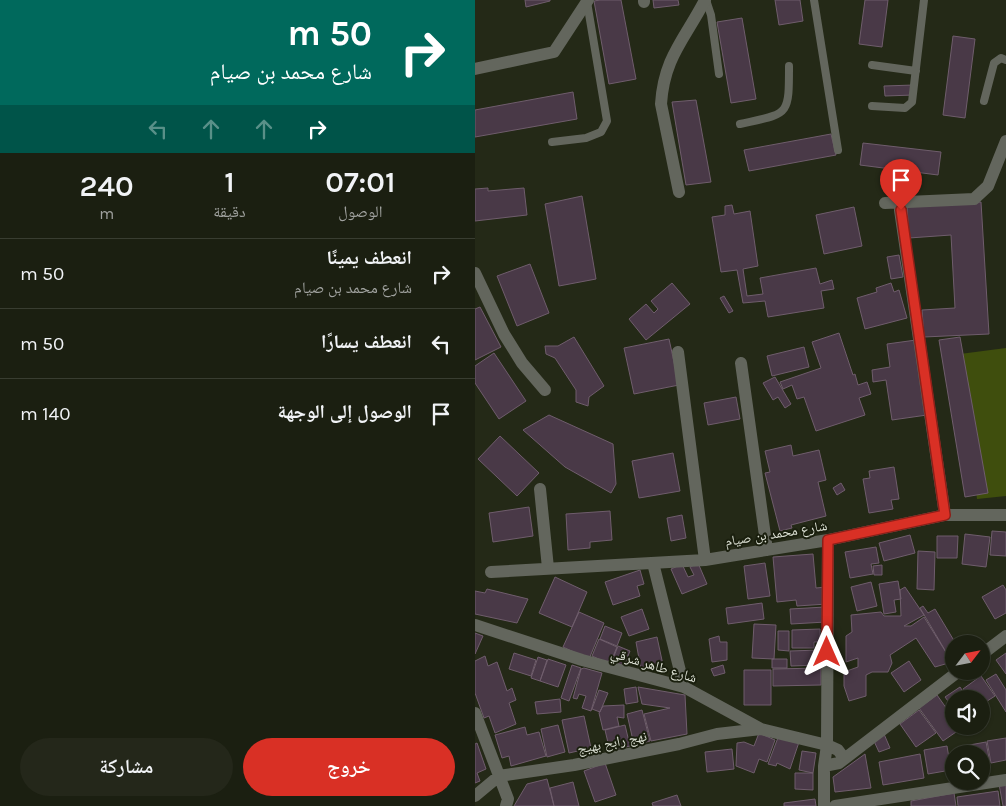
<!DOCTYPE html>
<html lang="ar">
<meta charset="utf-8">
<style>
body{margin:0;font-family:Karla,"Noto Naskh Arabic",sans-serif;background:#24271a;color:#f1f3f6;direction:rtl;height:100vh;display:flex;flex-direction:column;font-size:19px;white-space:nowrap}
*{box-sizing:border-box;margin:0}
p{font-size:16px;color:#a0a29f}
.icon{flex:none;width:28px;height:28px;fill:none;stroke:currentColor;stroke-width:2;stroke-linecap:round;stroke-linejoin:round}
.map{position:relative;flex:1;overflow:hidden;direction:ltr}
.sheet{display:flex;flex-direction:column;background:#1b1f11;width:475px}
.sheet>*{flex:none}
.banner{background:#00695c;color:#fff;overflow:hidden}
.needle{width:32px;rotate:58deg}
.controls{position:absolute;left:470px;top:635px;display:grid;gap:10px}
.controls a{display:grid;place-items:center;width:45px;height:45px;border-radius:50%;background:#1b1f11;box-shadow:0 1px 4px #0004,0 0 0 1px #393d31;font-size:25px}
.pin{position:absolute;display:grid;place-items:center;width:42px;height:42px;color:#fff;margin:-51px -21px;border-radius:50% 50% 50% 0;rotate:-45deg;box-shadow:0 0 5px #0007}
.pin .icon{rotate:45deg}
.me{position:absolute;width:55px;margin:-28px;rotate:0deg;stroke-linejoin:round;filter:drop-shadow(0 0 4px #0008)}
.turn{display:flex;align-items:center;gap:18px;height:105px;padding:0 20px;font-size:22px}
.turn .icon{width:65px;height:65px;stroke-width:2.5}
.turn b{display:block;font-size:35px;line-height:42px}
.lanes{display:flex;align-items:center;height:48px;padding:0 20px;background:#0003;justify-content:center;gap:25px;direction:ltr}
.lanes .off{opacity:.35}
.eta{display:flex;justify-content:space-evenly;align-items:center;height:85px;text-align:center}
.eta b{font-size:30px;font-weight:600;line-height:35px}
.cta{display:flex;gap:10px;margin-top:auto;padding:10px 20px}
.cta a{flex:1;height:58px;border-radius:30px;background:#d93025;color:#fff;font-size:20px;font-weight:600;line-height:58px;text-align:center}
.cta a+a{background:#24271a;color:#f1f3f6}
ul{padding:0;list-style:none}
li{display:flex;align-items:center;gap:15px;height:70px;padding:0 20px;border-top:1px solid #393d31}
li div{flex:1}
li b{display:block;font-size:19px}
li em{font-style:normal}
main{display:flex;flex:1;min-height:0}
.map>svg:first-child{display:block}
</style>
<main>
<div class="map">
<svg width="531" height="806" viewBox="0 0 531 806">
<rect width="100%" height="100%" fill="#242917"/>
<path fill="#3f4e0d" d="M531,348V496L502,499L485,354Z"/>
<path fill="#493947" stroke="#6f5d6c" d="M50,0H75V1L51,7Z
M125,0H146L161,79L134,84L119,1Z
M178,0H203L204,5L179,8Z
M300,0H325L328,21L304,25Z
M390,0H413L407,47L384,44Z
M267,18L281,99L256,103L242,22Z
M478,36L500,39L490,118L468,115Z
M439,85V95L410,96L409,86Z
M98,92L102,119L0,137V110Z
M221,100L236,182L211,185L197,102Z
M356,134L361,155L274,171L269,150Z
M388,143L466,152L463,175L385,165Z
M13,188V191L49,188L52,215L0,221V189Z
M107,196L121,279L84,286L70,204Z
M506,202L514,334L449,337L447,310L480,308L476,235L434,238L432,206Z
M257,205L259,214L275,211L283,266L268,269L272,296L288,294L285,278L341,268L345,284L357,280L359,289L346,291L349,308L293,317L290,301L268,303L262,270L246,272L237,217L250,215V206Z
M379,207L387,246L349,254L341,215Z
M424,255L428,277L416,279L412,257Z
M55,264L74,313L42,326L22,276Z
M197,283L215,304L171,340L154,319L171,304L179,313L183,309L176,301Z
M416,283L419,292L424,290L432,318L390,329L382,298L402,292L401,288Z
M249,296L258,311L254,313L245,298Z
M5,307L26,347L0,360V309Z
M364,333L378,375L380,374L383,385L392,382L396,394L384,398L390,415L341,431L329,397L322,399L317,385L308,389L305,382L346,368L337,342Z
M99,337L129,386L114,397L113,406L101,402V390L80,358L71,354L70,346H83Z
M485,337L513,493L490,497L464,340Z
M194,339L204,385L159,394L149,348Z
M441,340L452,415L417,420L411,380L398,382L397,370L415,367L412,344Z
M329,347L334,367L297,376L292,356Z
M19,353L51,401L24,419L0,383V366Z
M300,377L316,404L310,408L303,397L298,400L288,383Z
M261,397L265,419L233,425L229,403Z
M74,415L138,444L141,484L136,493L90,467L48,430Z
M25,436L64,473L42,496L3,459Z
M316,445L318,456L344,450L351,480L343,482L351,516L316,525L317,528L305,531L290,473L295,472L290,451Z
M198,453L205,491L164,498L157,461Z
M419,467L424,499L416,500L418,509L394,513L388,479L395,478L394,471Z
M366,483L370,490L362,495L358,488Z
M54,507L58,536L18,542L14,513Z
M135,511L137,540L115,542V548L93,550L91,514Z
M207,515L211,538L196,541L192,518Z
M517,531L531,532V556L515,555Z
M490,534L515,537L511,567L487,564Z
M435,535L440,553L409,561L404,543Z
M462,536H483L482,558H462Z
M401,547L404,563L396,564L398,574L375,578L370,552Z
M443,551L460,552L459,590L442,589Z
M338,554L341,588L351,587L352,604L322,606L321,600L302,602L298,557Z
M223,563L232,584L207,594L196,569L207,564L213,577L219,575L215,567Z
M290,563L295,596L273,599L269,566Z
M407,565V575H399L398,566Z
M165,570L169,584L162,586L165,596L138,605L130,582Z
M80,577L112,592L97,627L64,613Z
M423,581L426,599L419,600L421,612L409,614L404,584Z
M396,582L402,606L382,611L376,587Z
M528,585L531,590V613L520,619L507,597Z
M430,587L449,615L429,626H436L449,617L477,662L460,667L441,638L415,655L417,663L413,672H397L391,675V696L374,701L369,686V672L383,667V658L371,662V636L377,632L376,615L406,612L409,616H426L425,590Z
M12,589L53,599L42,623L0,614V591L10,593Z
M287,603L289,619L253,624L251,608Z
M448,606L453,613L460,609L481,644H479L477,662L445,608Z
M350,607L351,622L316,624L315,609Z
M167,609L174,629L154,636L146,617Z
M104,612L129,623L114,659L88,647Z
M279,624L301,625L299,659L277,658Z
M130,626L147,633L142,646L125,639Z
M345,629V642H339V648H317V630Z
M303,631H314V651L303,650Z
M0,633L8,636L0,654Z
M244,636L245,642H252V660L237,662L234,639Z
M182,637L188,665L166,670L161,642Z
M124,639L142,647L135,664L117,656Z
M143,646L155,651L149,666L137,661Z
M345,650V665L316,666L315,651Z
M39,653L61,660L56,676L34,669Z
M531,653V674L521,660Z
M10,656L13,666L22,662L32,691L37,688L41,700L34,703L41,724L20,733L14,716L9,718L0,693V661Z
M63,657L72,660L65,681L56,678Z
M73,659L91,665L83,687L65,681Z
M297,659H312V668H297Z
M434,661L446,680L429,692L416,673Z
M97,665L106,668L94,701L86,698Z
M248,665L250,673L239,676L236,669Z
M109,668L127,673L116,711L107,708L111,696L104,694L102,699L98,698L106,669Z
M346,668V685L298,686V669Z
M269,670H296V705H269Z
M521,674L531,690V712L511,680Z
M506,676L520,696L506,705V699H495L488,689Z
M161,687L163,702L151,704L149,689Z
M163,687L210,695L212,734L176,741L169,714L195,708L167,704Z
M485,687L493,699H479V709L470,697Z
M124,690L133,693L125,712L117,709Z
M462,695L479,719L478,727L481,732L468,741L444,708Z
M85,699L86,712L62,714L60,702Z
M149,705V718L142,717L144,726L128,730L124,713L128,706Z
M167,710L175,741L159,745L152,714Z
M444,710L461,733L441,747L425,724Z
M109,716L116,748L94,753L87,720Z
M83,725L90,752L72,757L66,729Z
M150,725L155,746L135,751L130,730Z
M50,727L52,735L64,732L71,756L36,766L34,756L27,758L20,735Z
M284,733L300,740L292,762L284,759L279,773L261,766L262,743L269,742L279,746Z
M409,734L415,748L404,752L398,739Z
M304,735L324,742L315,769L302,763L301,766L293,764Z
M531,738V760L516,763L512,741Z
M511,742L515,763L506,764V754H490L489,746Z
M2,743L11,769L2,773L5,781L0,783V744Z
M472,746L476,770L453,774L449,750Z
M257,749L259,769L232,772L230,752Z
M327,751L341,753L338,773L324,770Z
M390,754L396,788L360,792L358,777Z
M445,754L449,778L408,785L404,762Z
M130,763L141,795L120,802L109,771Z
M320,773H338V790L320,789Z
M72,779L79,806H39L52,784Z
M98,782L104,806H79L75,788Z
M531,782V806H528L524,784Z
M523,791L525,806H483L482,797Z
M479,793L481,806H436V801Z
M202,795L206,806H178L177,803Z
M340,799L341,806H309V803Z"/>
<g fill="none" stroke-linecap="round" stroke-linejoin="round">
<path stroke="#63665d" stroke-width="8" d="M231,0L236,15L244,74
M339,0L363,150
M397,65L441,71
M509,101L519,63L526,58L531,60
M397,106L430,108L437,102L449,0
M265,124C314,113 314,117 314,66
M77,142L111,138L126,132L132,121L112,2"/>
<path stroke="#63665d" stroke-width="12" d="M169,0V2
M0,69L79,52L113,0
M204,192L186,104C189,57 210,39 230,0
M410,203L499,199L513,186L531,141
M425,210L470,515
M0,273L29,334L47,363L70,390
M203,352L230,560
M266,363L292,550
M65,489L73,568
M178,563L209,687
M16,572L230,560L353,540L470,515H531
M0,625L107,660L209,687L286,729L352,745L363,750L369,758
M506,655L531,636
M0,713L33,799L31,806
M349,766L364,763L484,671
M0,796L24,776L99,765L204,744L242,734L286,729
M349,806V766L352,745L353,540
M360,806L531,780"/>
</g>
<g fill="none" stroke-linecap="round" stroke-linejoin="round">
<defs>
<path id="route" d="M352,652L353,540L470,515L426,210"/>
</defs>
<use href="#route" stroke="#8d1f18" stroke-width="12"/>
<use href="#route" stroke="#d93025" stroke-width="9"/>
</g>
<g text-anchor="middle" stroke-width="4" stroke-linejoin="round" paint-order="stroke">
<g font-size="14" fill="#dce0d4" stroke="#1a1f0e">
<text transform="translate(301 533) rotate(-9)" y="5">شارع محمد بن صيام</text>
<text transform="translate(179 665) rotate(17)" y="5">شارع طاهر شرقي</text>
<text transform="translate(137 742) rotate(-11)" y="5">نهج رابح بهيج</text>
</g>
</g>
</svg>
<div class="controls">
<a><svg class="needle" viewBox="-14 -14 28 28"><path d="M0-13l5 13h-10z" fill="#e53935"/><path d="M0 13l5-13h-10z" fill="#a0a29f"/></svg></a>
<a><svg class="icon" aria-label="sound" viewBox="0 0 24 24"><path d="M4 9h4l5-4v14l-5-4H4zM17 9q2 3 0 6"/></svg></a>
<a><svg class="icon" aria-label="search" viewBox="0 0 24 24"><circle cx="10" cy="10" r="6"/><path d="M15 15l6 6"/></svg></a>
</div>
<div class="pin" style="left:426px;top:210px;background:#d93025"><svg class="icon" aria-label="arrive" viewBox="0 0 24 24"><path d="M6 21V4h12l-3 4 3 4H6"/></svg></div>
<svg class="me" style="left:352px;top:652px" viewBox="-20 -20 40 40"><path d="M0-17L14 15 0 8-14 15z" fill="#d93025" stroke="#fff" stroke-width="4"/></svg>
</div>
<section class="sheet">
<div class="banner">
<div class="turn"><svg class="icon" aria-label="right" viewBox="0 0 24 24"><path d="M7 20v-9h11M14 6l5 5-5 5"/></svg><div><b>50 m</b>شارع محمد بن صيام</div></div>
<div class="lanes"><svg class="icon off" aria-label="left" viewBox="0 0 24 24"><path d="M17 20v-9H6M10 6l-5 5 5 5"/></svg><svg class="icon off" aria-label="ahead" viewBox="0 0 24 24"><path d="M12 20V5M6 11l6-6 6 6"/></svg><svg class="icon off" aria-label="ahead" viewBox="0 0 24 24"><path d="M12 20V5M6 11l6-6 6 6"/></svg><svg class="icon" aria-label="right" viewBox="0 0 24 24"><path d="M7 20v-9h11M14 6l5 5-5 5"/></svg></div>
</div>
<div class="eta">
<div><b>07:01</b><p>الوصول</p></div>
<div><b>1</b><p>دقيقة</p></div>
<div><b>240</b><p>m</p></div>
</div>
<ul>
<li><svg class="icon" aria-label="right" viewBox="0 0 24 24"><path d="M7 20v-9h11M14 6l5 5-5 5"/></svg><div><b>انعطف يمينًا</b><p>شارع محمد بن صيام</p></div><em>50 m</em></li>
<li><svg class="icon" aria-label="left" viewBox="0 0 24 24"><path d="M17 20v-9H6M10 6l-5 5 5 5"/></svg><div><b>انعطف يسارًا</b></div><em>50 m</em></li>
<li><svg class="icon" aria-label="arrive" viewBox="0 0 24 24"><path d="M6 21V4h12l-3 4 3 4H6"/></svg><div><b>الوصول إلى الوجهة</b></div><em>140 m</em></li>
</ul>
<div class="cta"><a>خروج</a><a>مشاركة</a></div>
</section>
</main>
